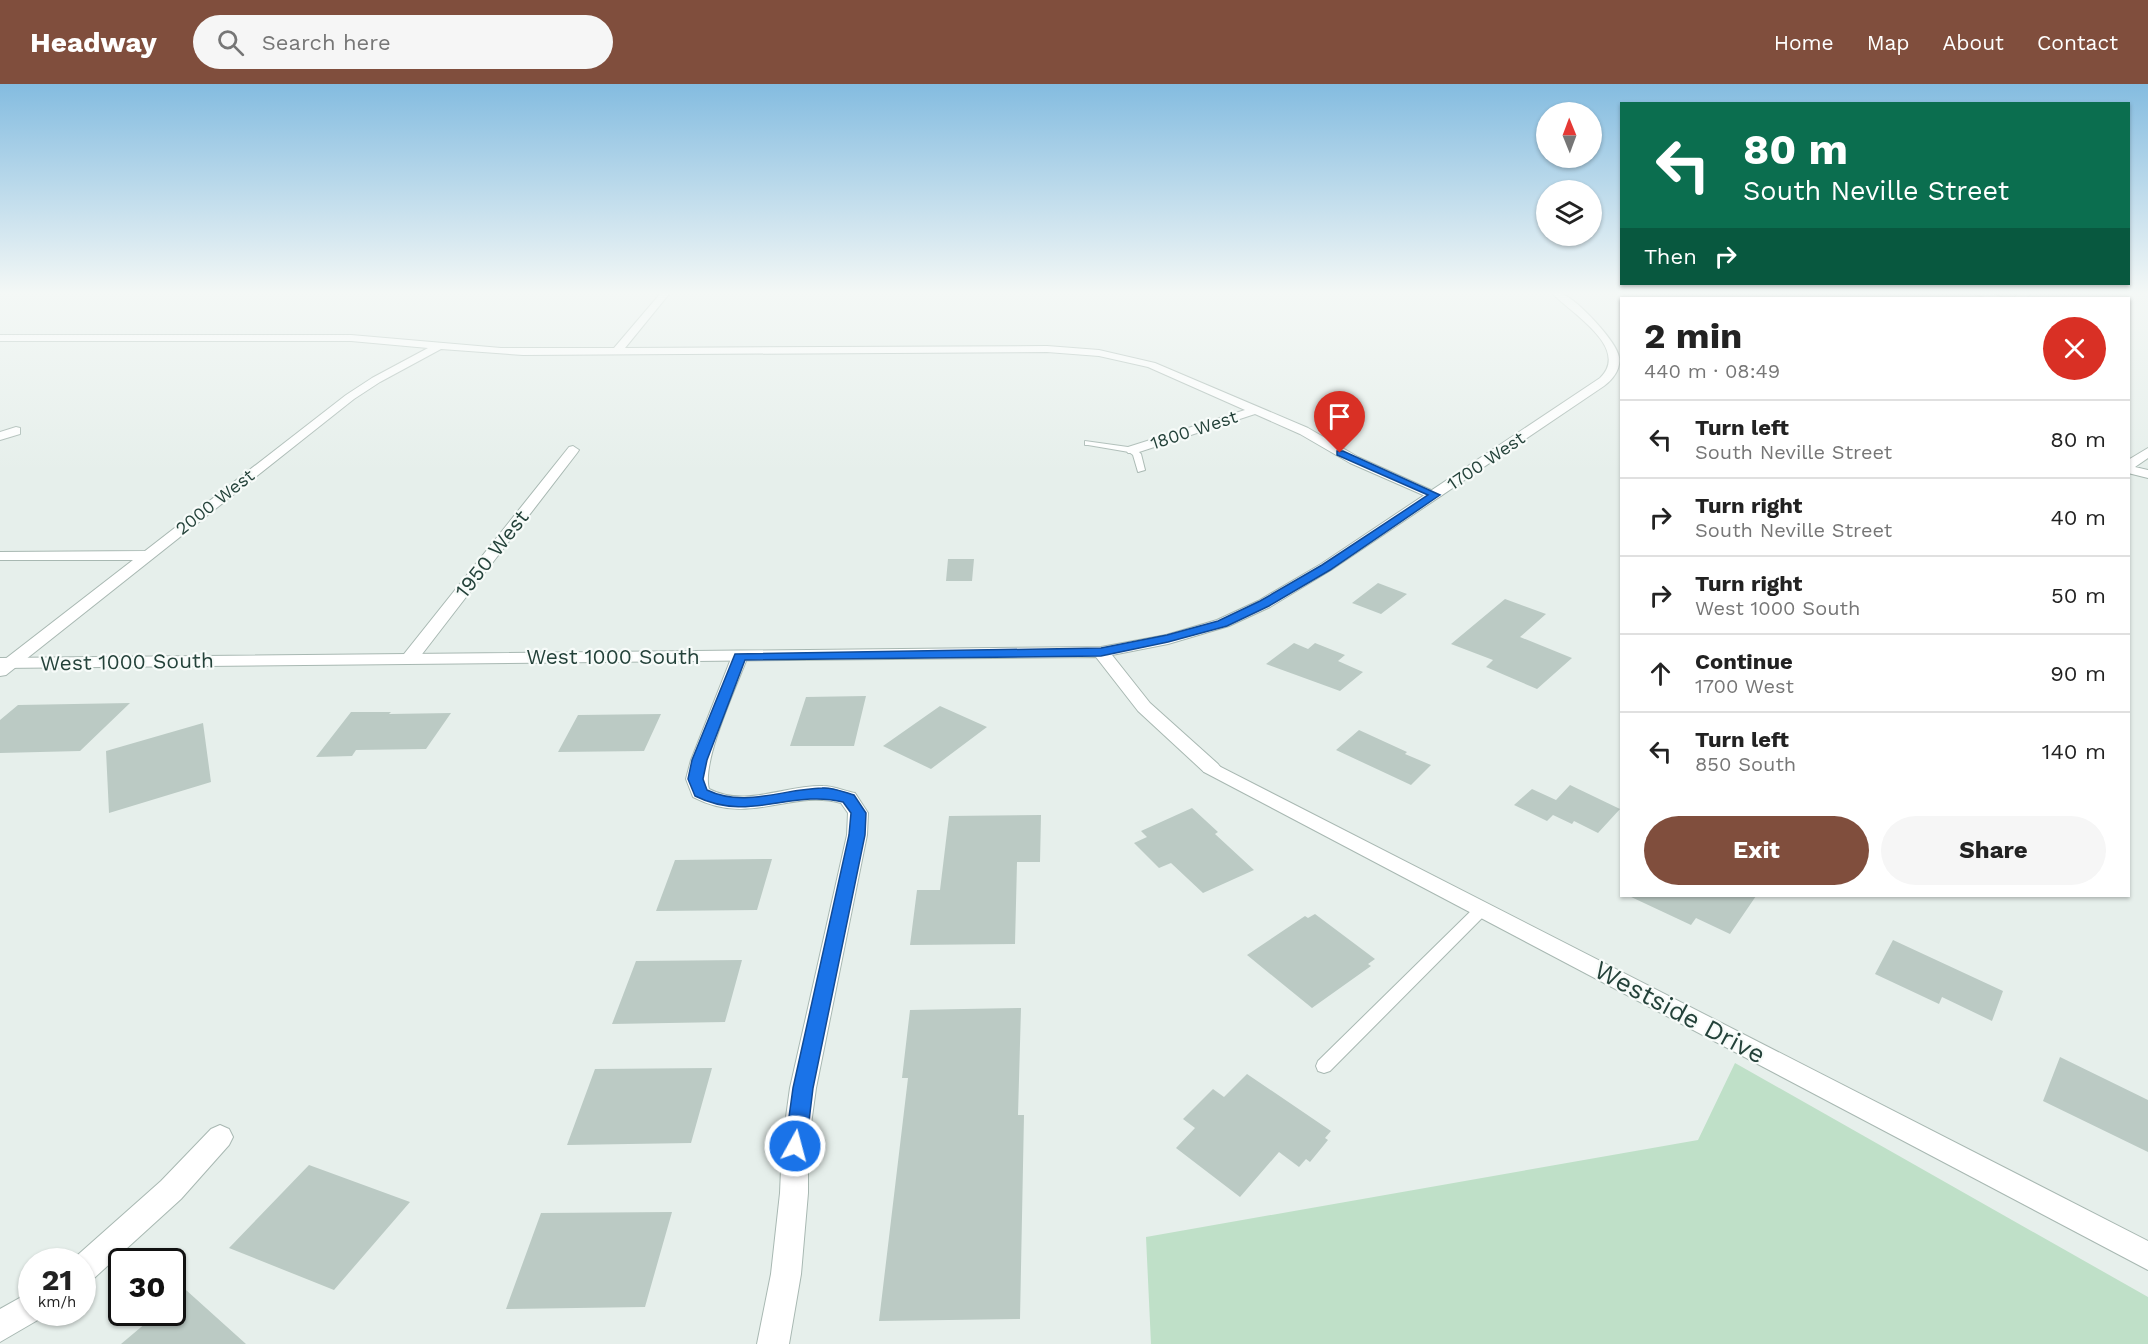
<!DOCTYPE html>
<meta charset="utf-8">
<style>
body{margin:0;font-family:"Work Sans",sans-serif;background:#f6f6f6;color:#222;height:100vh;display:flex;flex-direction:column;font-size:22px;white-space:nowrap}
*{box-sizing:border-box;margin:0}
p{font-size:20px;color:#767676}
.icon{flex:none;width:33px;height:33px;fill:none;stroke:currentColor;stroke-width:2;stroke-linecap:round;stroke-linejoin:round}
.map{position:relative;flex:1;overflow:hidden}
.panel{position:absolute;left:1620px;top:213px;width:510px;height:600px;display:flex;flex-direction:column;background:#fff;border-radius:0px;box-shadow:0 2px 4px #0004}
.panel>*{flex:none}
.guide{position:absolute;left:1620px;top:18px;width:510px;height:183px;border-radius:0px;box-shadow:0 2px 4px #0004;background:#0b6e4f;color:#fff;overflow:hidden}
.needle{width:39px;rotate:359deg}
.buttons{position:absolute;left:1536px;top:18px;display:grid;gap:12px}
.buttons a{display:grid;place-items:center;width:66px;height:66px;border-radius:50%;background:#fff;box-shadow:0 2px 4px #0004;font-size:30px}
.speed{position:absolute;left:18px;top:1164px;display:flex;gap:12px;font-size:30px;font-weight:700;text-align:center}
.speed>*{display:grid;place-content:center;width:78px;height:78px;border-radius:50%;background:#fff;box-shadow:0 2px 4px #0004;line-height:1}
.speed small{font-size:15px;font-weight:400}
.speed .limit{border:3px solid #111;border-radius:9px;background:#fff;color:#111}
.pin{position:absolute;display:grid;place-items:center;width:51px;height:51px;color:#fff;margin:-62px -26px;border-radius:50% 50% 50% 0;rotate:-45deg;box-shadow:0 0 6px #0007}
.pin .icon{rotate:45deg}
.me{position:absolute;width:66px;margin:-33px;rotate:7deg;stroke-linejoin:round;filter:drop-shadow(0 0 4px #0008)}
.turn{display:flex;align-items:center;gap:21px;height:126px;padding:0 24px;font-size:27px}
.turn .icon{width:78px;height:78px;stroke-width:2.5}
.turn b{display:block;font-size:42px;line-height:51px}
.then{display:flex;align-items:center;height:57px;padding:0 24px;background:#0003;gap:12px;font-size:22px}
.round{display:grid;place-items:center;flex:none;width:63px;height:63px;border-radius:32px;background:#f6f6f6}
.summary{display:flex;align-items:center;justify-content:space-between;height:102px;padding:0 24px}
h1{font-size:36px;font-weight:700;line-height:45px}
.primary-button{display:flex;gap:12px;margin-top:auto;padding:12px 24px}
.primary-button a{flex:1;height:69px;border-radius:36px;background:#804e3d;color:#fff;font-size:24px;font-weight:700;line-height:69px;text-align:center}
.primary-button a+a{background:#f6f6f6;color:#222}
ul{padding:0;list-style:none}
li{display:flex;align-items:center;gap:18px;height:78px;padding:0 24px;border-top:2px solid #e0e0e0}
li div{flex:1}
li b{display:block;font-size:22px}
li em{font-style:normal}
header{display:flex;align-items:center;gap:36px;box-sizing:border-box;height:84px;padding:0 30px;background:#804e3d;color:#fff}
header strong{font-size:28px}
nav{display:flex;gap:33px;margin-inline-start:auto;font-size:21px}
.search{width:420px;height:54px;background:#f6f6f6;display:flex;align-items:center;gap:15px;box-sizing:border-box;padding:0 21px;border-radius:33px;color:#767676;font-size:22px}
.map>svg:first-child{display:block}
</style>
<header>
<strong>Headway</strong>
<div class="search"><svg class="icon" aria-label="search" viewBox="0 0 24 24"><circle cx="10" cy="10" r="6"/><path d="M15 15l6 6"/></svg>Search here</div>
<nav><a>Home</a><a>Map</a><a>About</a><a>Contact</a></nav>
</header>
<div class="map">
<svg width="2148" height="1260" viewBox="0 0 2148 1260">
<rect width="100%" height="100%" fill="#e6efeb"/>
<path fill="#bfe0c8" d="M1735,979L2148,1213V1260H1151L1146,1153L1698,1056Z"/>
<path fill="#bbcac4" d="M948,475H974L972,497H946Z
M1378,499L1407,510L1381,530L1352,519Z
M1505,515L1546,530L1520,553L1572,574L1537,605L1486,583L1493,576L1451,560Z
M1294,559L1308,565L1315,559L1345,571L1338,577L1363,588L1340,607L1266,580Z
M866,612L854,662H790L806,613Z
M130,619L80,667L0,669V636L18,621Z
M940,622L987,643L931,685L883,662Z
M351,628H391L389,630L451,629L426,665L356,666L352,672L316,673Z
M661,630L644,667L558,668L578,631Z
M203,639L211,698L109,729L106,667Z
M1359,646L1407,668L1405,670L1431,681L1411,701L1336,666Z
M1570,701L1620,725L1598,749L1574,737L1572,740L1553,731L1547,737L1514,721L1532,705L1556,716Z
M1192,724L1218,748L1215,750L1254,786L1203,809L1171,779L1159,784L1134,759L1147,753L1141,747Z
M1041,731L1040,778H1017L1015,860L910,861L917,806H940L949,732Z
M772,775L757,826L656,827L675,776Z
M1629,812H1756L1730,850L1696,834L1691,841Z
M1315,830L1375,875L1368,880L1371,882L1312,924L1247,871L1305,832L1308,834Z
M1893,856L2003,907L1992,937L1942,913L1939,920L1875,890Z
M742,876L725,938L612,940L636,877Z
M1021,924L1018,1031H1024L1020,1235L879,1237L908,994H902L910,926Z
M2060,973L2148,1016V1068L2043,1017Z
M712,984L691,1059L567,1061L595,985Z
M1247,990L1331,1047L1325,1054L1328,1056L1310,1078L1306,1075L1299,1083L1279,1068L1240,1113L1176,1064L1195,1044L1183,1035L1213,1005L1224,1013Z
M309,1081L410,1118L334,1206L229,1164Z
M672,1128L645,1223L506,1225L541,1129Z
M186,1206L246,1260H121L159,1228H172V1218Z"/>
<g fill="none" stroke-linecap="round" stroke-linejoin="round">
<defs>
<path id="service" d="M1085,357L1135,364L1141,370L1145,386L1138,388L1133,371L1129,368L1088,361H1085Z
M1482,820L1487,821L1489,825L1487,829L1330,987L1324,989L1318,987L1316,982L1318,977L1477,821Z"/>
<path id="minor" d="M660,210H669L625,264L1047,262L1099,266L1155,279L1308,344L1358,373L1442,411L1435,415L1430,414L1350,379L1300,350L1255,330L1136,369H1128L1126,366L1128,363L1245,326L1148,283L1099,272L1047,268L523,271L441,265L380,298L354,315L6,591L0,592V579L133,476H0V468L145,467L346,311L372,294L428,264L351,257H0V251H351L501,264H614Z
M1975,210H1994L2003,214H1987Z
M2018,210H2031L2025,214H2014Z
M16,343L20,344V350L0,356V348Z
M573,362L579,366L577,369L416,578H404L402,574L404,570L569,363Z
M2148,364V374L2135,383L2148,386V394L2128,389V376Z
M740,567L748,572C737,601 701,678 709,705C746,724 784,701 823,702C833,702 845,707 855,709L868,729L867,751L816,1004L808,1062V1109L801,1190L789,1260H757L771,1190L780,1109L782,1062L790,1004L847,751L848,729L841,719C789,705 751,743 693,713L686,695L691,676L732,572Z
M1211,678L2148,1157V1186L1204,688L1201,684L1204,680Z
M220,1041L229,1045L233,1053L229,1061L181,1115L92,1196L82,1200V1178L72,1176L161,1097L211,1045Z
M32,1207V1228H44L43,1233L0,1258V1225Z"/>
<path id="tertiary" d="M1553,210C1556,210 1559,210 1562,210C1577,215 1617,258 1619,273C1621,285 1613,295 1604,302L1331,486L1270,523L1229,542L1168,560L1112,571L1150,619L1218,680L1221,684L1218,688H1204L1138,627L1096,573L0,584V574L1101,563L1166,551L1217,536L1258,517L1321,480L1600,294C1631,264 1571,229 1553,210Z"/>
</defs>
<use href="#service" stroke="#a8b8b2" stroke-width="2"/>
<use href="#minor" stroke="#a8b8b2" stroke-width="2"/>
<use href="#tertiary" stroke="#a8b8b2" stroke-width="2"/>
<use href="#service" fill="#fff" fill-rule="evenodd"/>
<use href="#minor" fill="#fff" fill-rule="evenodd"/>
<use href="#tertiary" fill="#fff" fill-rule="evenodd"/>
</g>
<linearGradient id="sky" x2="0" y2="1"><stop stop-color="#84bce0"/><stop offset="0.54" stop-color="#f4f8f6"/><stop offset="1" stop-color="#f4f8f6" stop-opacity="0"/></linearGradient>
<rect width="2148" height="387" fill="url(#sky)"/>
<path fill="#1a73e8" stroke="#114b97" stroke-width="1.5" d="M1337,367H1343L1440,411L1330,486L1269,522L1227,542L1168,558L1101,572L745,576L707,676L703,695L707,706C744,724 783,705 822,704C832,703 844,708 854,711L866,729L865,751L813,1004L806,1062L803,1068L795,1071L788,1068L785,1062L793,1004L849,751L851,729L843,718C791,705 749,739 695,712L688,695L692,676L735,570L1101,564L1167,551L1218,537L1260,517L1322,481L1428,411L1337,371Z"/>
<g text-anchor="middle" stroke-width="4.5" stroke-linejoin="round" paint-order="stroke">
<g font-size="18" fill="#24423a" stroke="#f7fbf9">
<text transform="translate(1194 346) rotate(-18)" y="6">1800 West</text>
<text transform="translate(1486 377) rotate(-34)" y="6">1700 West</text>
<text transform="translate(215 418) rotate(-38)" y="6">2000 West</text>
</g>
<g font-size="21" fill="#24423a" stroke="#f7fbf9">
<text transform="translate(492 470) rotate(-52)" y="7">1950 West</text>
<text x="613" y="580">West 1000 South</text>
<text transform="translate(127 578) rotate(-1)" y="7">West 1000 South</text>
</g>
<g font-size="26" fill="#24423a" stroke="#f7fbf9">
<text transform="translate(1680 928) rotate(28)" y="9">Westside Drive</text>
</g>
</g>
</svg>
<div class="buttons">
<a><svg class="needle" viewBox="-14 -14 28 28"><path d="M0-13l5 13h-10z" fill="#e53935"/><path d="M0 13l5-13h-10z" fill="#767676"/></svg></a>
<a><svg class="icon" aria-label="layers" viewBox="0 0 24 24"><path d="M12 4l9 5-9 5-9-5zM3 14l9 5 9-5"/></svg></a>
</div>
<div class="speed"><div>21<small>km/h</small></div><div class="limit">30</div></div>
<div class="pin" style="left:1340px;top:369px;background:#d93025"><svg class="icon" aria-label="arrive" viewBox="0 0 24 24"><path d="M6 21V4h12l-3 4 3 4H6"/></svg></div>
<svg class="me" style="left:795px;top:1062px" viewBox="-20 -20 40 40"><circle r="17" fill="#1a73e8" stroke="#fff" stroke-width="3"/><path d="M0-11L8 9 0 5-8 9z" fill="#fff"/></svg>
<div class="guide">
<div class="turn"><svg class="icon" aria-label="left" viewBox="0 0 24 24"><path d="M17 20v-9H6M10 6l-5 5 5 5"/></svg><div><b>80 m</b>South Neville Street</div></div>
<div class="then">Then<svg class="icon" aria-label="right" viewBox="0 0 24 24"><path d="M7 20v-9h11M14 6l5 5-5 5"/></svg></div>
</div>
<section class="panel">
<div class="summary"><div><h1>2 min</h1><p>440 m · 08:49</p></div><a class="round" style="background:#d93025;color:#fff"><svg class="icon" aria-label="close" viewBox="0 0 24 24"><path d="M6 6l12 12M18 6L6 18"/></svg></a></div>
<ul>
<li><svg class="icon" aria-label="left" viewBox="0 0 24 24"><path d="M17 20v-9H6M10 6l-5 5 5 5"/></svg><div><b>Turn left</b><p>South Neville Street</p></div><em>80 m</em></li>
<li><svg class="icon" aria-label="right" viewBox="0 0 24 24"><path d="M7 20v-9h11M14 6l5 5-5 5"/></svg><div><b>Turn right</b><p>South Neville Street</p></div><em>40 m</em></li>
<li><svg class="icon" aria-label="right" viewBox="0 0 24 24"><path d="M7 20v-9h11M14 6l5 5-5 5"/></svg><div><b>Turn right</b><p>West 1000 South</p></div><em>50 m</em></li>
<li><svg class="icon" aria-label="ahead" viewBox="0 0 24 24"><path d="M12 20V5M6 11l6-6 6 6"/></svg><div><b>Continue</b><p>1700 West</p></div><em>90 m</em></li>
<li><svg class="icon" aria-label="left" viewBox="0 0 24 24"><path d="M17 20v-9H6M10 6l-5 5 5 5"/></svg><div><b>Turn left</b><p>850 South</p></div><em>140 m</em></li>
</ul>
<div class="primary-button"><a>Exit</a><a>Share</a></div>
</section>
</div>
